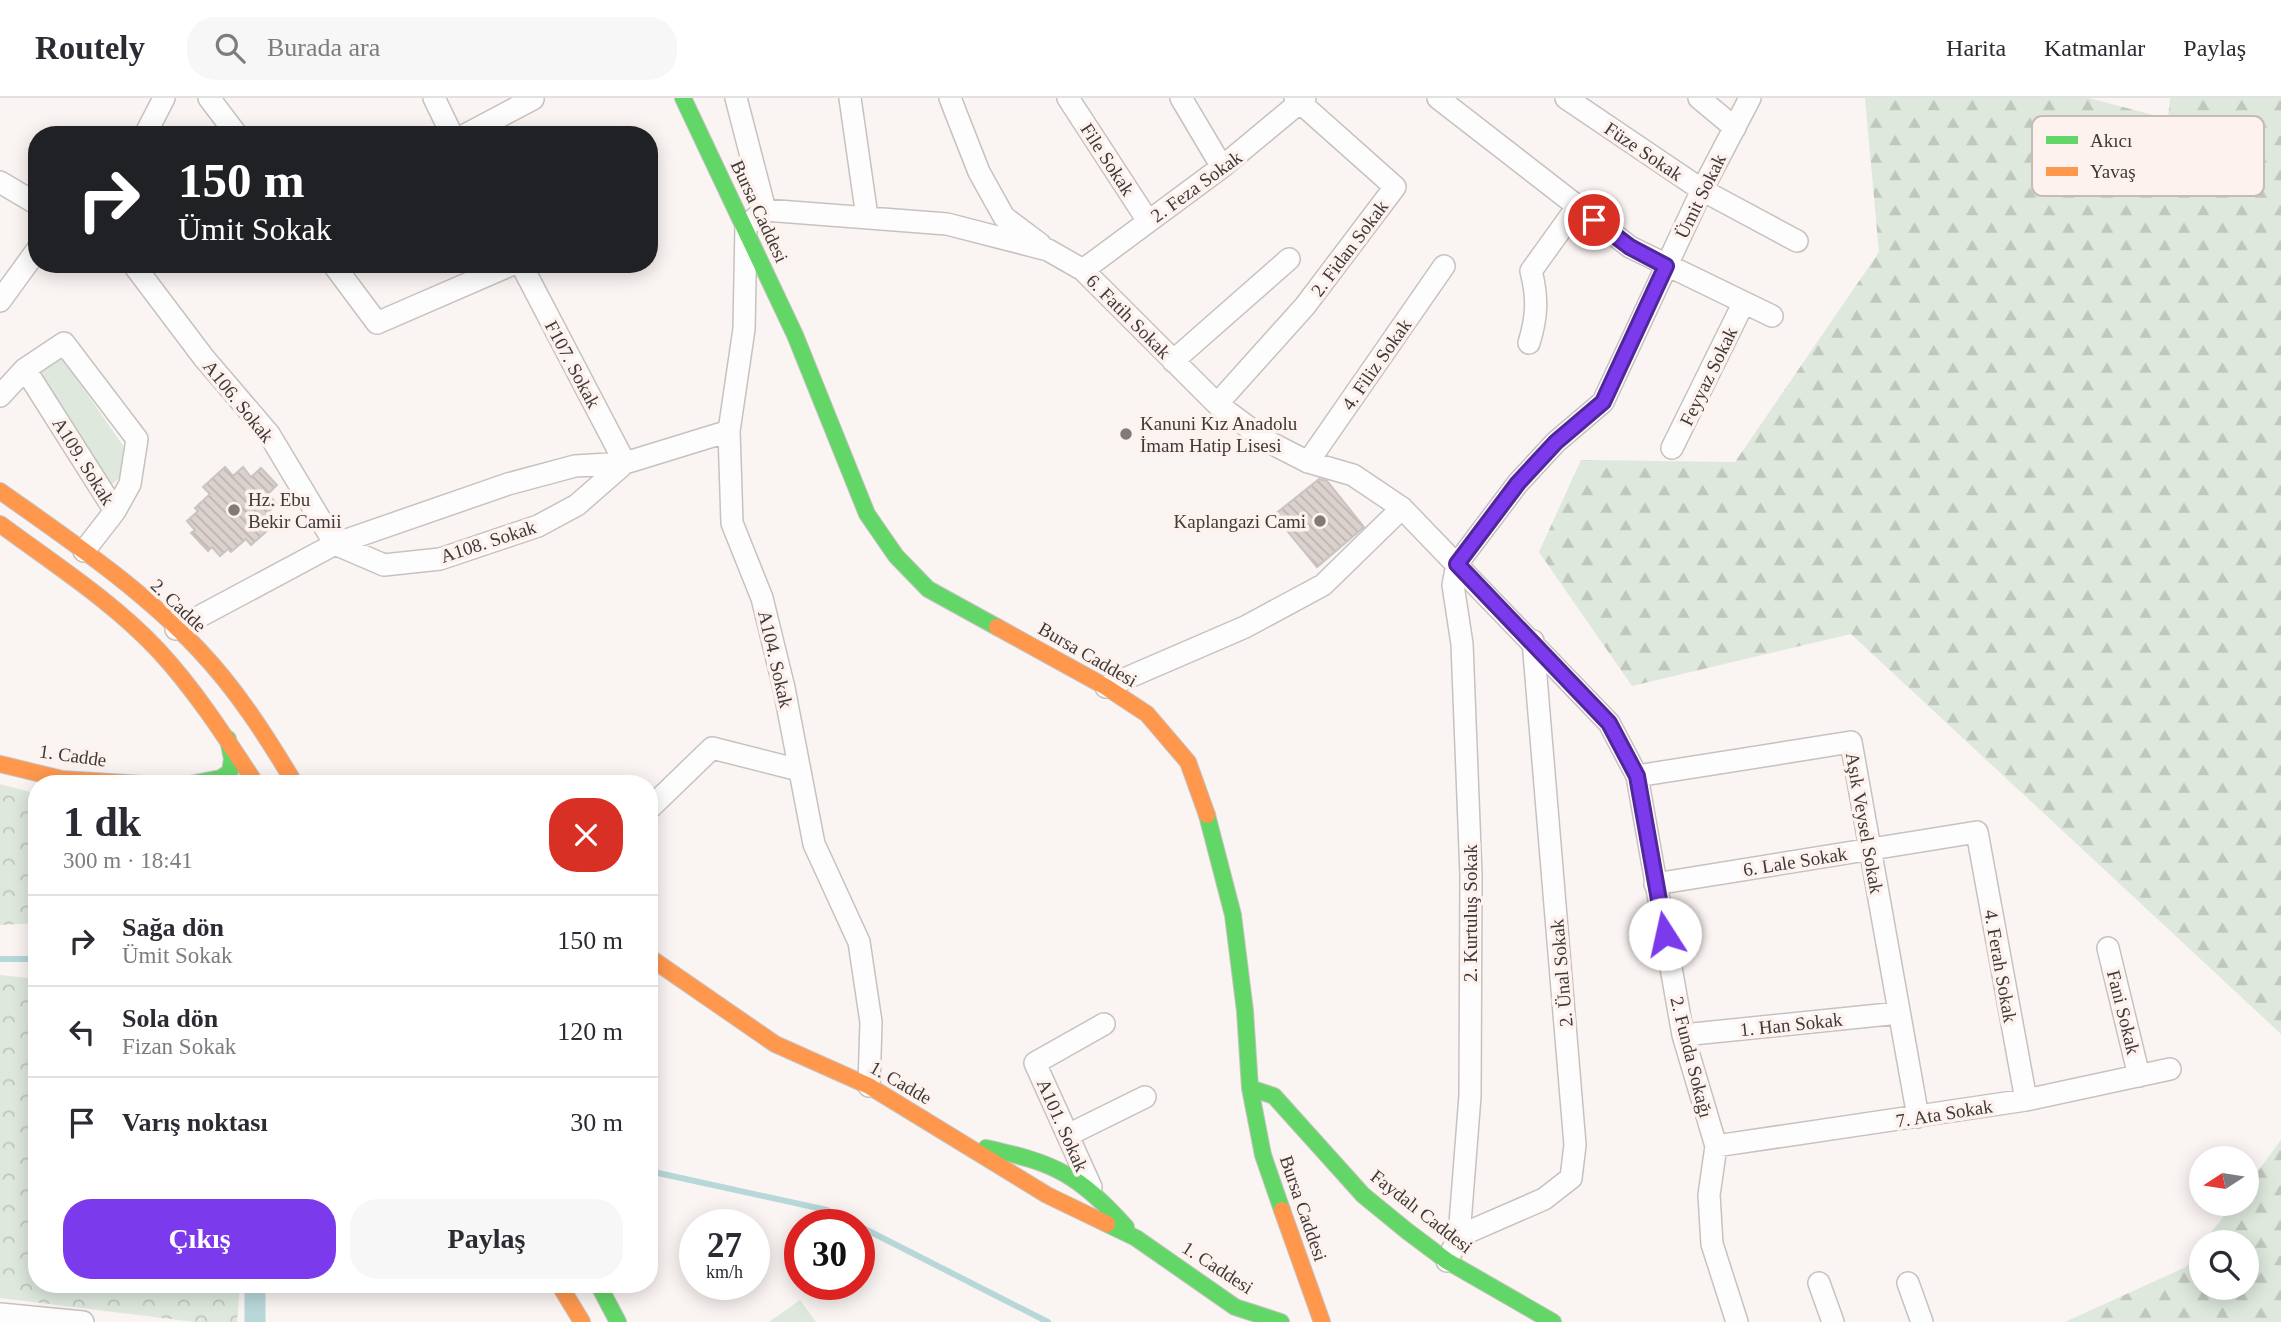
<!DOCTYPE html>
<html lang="tr">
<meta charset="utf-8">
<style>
body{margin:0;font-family:Georgia,serif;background:#f7f7f7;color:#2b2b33;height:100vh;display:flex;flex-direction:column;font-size:26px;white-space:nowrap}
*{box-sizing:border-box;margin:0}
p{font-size:23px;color:#7c7c81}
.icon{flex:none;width:38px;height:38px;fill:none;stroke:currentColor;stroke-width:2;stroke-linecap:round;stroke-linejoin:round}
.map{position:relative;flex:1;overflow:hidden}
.panel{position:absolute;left:28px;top:677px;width:630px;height:518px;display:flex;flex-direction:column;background:#fff;border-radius:28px;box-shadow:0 4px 18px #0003}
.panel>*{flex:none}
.guide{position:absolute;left:28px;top:28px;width:630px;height:147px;border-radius:28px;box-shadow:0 4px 18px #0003;background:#202124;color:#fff;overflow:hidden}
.needle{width:46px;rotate:258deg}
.buttons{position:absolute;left:2189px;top:1048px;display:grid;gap:14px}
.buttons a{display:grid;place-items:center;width:70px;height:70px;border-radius:50%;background:#fff;box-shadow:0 4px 18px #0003;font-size:35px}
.speed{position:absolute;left:679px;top:1111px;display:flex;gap:14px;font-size:35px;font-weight:700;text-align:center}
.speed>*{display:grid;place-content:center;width:91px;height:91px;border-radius:50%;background:#fff;box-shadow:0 4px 18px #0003;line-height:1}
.speed small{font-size:18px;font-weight:400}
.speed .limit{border:10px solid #d22;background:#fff;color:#111}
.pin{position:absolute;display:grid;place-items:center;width:60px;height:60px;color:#fff;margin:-30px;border:4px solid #fff;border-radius:50%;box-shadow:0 2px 7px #0007}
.me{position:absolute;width:77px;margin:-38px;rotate:350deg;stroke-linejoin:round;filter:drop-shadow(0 0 5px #0008)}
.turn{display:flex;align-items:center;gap:24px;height:147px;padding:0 35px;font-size:32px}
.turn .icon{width:91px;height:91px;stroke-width:2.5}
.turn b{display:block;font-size:49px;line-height:60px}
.round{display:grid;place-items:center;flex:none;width:74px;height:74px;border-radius:28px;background:#f7f7f7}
.summary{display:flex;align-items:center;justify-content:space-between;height:119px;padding:0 35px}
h1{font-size:42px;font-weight:700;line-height:52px}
.cta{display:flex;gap:14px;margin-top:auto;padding:14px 35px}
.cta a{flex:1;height:80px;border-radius:28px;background:#7c3aed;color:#fff;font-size:28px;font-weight:700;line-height:80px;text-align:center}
.cta a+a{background:#f7f7f7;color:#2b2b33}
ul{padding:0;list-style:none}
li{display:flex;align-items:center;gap:21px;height:91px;padding:0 35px;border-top:2px solid #e1e1e2}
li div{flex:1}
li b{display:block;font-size:26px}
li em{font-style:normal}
header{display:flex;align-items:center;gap:42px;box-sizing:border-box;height:98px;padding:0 35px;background:#fff;border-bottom:2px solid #e1e1e2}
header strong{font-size:33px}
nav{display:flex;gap:38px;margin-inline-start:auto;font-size:24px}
.search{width:490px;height:63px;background:#f7f7f7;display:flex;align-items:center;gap:18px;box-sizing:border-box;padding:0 24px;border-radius:28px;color:#7c7c81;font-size:26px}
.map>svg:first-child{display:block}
</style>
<header>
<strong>Routely</strong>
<div class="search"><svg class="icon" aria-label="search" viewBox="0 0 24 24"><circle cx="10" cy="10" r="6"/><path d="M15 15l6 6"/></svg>Burada ara</div>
<nav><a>Harita</a><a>Katmanlar</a><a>Paylaş</a></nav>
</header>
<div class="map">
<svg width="2281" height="1224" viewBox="0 0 2281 1224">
<defs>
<pattern id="forest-firs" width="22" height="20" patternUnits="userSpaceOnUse" patternTransform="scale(1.75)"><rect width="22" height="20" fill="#dee8dd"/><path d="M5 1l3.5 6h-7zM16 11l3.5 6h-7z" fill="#c0c8be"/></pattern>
<pattern id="park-crowns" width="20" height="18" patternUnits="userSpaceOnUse" patternTransform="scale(1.75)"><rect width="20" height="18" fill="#dee8dd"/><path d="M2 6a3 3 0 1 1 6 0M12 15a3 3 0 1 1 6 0" fill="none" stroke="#c0c8be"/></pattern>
<pattern id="building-back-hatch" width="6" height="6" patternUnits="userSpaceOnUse" patternTransform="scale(1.75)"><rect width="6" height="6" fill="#dbd1cd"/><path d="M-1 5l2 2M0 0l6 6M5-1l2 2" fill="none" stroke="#bdb4b1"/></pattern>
</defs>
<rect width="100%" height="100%" fill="#faf4f2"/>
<path fill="#dee8dd" d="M60,257L126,352L124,376L110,388L38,275Z
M800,1202L816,1224H769Z"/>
<path fill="url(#forest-firs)" d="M1865,0H2089L2168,21L2170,0H2281V936L1851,536L1632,588L1539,454L1581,362L1735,364L1879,154Z
M2281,1042V1224H2065L2186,1169L2201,1148L2202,1190H2247V1144H2204L2233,1106H2247V1087Z"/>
<path fill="url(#park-crowns)" d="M0,686L37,696V825L0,827Z
M0,877L37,881V1186L240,1187L237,1224H195L0,1200Z"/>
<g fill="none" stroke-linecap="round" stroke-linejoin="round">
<path stroke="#b7d7d9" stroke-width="6" d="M0,861H37
M649,1073L827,1112L856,1127
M859,1128L1048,1224"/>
<path stroke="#b7d7d9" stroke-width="21" d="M255,1224V1186"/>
</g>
<path fill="url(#building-back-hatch)" stroke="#c9c4c2" stroke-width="2" d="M225,369L233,378L243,369L251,379L261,370L277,387L268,396L277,406L267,415L276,425L251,447L246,441L231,454L228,451L220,458L212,449L208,453L191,435L195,432L187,423L198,413L195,410L210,396L203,389Z
M1319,381L1327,383L1364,429L1317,469L1274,417Z"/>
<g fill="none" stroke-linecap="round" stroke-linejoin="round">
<defs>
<path id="street" d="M209,0L237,37
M434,0L452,37
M736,0L765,112
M850,0L867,119
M950,0L979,74L1004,119L1040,146
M1068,0L1148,123
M1181,0L1222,69
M1438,0L1630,149L1772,218
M1566,0L1702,92L1797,143
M1699,0L1735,30
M145,37L164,0
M465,37L533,1
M0,84L37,106
M133,166L204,260L269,336L335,446L508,386L575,368L625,365L521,166
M333,166L377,225L513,166
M1083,172L1222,69L1305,0
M0,203L37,152
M1529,245C1537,219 1538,200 1531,173L1577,109
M1173,263L1289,161
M25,271L115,413L84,453
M0,298L25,271L64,245L137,341L130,386L115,413
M1217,306L1305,208L1395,89L1295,0
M1672,350L1743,206
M1308,364L1444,168
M176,531L335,446L384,467L440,461L538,428L577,407L625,365L729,333
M1106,589L1245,529L1323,487L1402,410
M1637,678L1851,644L1918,1019
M649,711L712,650L799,672
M1655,786L1977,734L2026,1002
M2108,850L2139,978
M1683,937L1899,915
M869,988L871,924L859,844L814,746L784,590L762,500L732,425L729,333L744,231L746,128L765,112L947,126L1048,152L1083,172L1217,306L1267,343L1308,364L1353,377L1402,410L1609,625L1637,678L1683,937L1716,1048L1709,1097L1712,1146L1737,1224
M1068,1037L1145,999
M1716,1048L2026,1002L2170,971
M1091,1089L1035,965L1104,926
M1459,1138L1544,1101L1571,1080L1575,1047L1533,543
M1447,1163L1459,1138L1470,998L1471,777L1462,546L1453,487L1457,466L1518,385L1556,344L1603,304L1702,92L1750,0
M1819,1185L1833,1224
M1908,1185L1922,1224
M0,1216L83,1224"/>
<path id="fast" d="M683,0L795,237L867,416L896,458L928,491L997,529
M190,686L221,680L230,674L232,661L228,641
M1207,717L1233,817L1245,913L1250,990L1263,1057L1282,1112
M1250,990L1274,998L1363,1097L1407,1133L1447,1163L1553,1224
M986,1050C1055,1065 1078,1076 1126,1129
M1107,1126L1136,1140L1235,1209L1281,1224
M598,1186L618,1224"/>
<path id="slow" d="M0,393C69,442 141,490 199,552C237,592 267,639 295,686
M0,426C54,466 112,503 158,552C196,593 226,640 256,686
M997,529L1106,589L1147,616L1188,664L1207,717
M0,666L62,681L142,686
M649,859L775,946L869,988L1047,1097L1107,1126
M1282,1112L1322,1224
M559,1186L582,1224"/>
</defs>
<use href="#street" stroke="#c7c2c0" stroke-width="24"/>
<use href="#fast" stroke="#c7c2c0" stroke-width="18"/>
<use href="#slow" stroke="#c7c2c0" stroke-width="18"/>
<use href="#street" stroke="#fefdfd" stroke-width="21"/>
<use href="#fast" stroke="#63d668" stroke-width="16"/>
<use href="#slow" stroke="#ff974d" stroke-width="16"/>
</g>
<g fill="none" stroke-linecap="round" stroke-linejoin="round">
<defs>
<path id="route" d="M1594,122L1630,149L1666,168L1603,304L1556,344L1518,385L1457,466L1609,625L1637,678L1665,836"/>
</defs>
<use href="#route" stroke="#51269a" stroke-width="18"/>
<use href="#route" stroke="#7c3aed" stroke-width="12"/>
</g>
<g fill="#807b79" stroke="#fef2ee" stroke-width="2.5">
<circle cx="1126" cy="336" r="7"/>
<circle cx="234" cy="412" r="7"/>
<circle cx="1320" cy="423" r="7"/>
</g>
<g text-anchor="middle" stroke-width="7" stroke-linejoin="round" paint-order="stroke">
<g font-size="19" fill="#3f3a38" stroke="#fef2ee">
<text transform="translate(1644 53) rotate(34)" y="7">Füze Sokak</text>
<text transform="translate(1108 61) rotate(57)" y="7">File Sokak</text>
<text transform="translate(1196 88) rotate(-36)" y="7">2. Feza Sokak</text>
<text transform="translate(1700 98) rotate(-64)" y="7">Ümit Sokak</text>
<text transform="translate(760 113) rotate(65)" y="7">Bursa Caddesi</text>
<text transform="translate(1349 150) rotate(-53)" y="7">2. Fidan Sokak</text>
<text transform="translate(1129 218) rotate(45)" y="7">6. Fatih Sokak</text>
<text transform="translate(573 266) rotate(62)" y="7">F107. Sokak</text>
<text transform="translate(1376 266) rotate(-55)" y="7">4. Filiz Sokak</text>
<text transform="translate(1708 278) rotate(-64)" y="7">Feyyaz Sokak</text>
<text transform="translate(239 303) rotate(51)" y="7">A106. Sokak</text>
<text transform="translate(84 363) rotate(58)" y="7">A109. Sokak</text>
<text transform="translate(488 443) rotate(-18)" y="7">A108. Sokak</text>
<text transform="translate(179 507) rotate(43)" y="7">2. Cadde</text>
<text transform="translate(1088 556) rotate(30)" y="7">Bursa Caddesi</text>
<text transform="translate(776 561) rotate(77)" y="7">A104. Sokak</text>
<text transform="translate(73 657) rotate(8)" y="7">1. Cadde</text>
<text transform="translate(1865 725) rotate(80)" y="7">Aşık Veysel Sokak</text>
<text transform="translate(1795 763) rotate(-9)" y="7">6. Lale Sokak</text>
<text transform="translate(1470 815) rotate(-90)" y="7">2. Kurtuluş Sokak</text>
<text transform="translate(2001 868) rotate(80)" y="7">4. Ferah Sokak</text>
<text transform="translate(1561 875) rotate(-95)" y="7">2. Ünal Sokak</text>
<text transform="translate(2124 914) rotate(76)" y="7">Fani Sokak</text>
<text transform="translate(1791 926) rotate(-6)" y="7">1. Han Sokak</text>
<text transform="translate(1692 959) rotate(76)" y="7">2. Funda Sokağı</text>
<text transform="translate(901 984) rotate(30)" y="7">1. Cadde</text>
<text transform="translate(1944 1015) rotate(-9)" y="7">7. Ata Sokak</text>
<text transform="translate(1063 1027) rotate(66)" y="7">A101. Sokak</text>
<text transform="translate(1304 1110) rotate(71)" y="7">Bursa Caddesi</text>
<text transform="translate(1422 1113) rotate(38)" y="7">Faydalı Caddesi</text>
<text transform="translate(1218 1169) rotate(33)" y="7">1. Caddesi</text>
</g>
<g font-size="19" fill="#3f3a38" stroke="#fef2ee" text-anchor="start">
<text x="1140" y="332">Kanuni Kız Anadolu<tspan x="1140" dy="22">İmam Hatip Lisesi</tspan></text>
<text x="248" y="408">Hz. Ebu<tspan x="248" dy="22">Bekir Camii</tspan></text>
<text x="1306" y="430" text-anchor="end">Kaplangazi Cami</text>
</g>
</g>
<rect x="2032" y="18" width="232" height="80" rx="10" fill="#fef2ee" stroke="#c5bbb7" stroke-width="2"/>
<rect x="2046" y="38" width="32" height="8" fill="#63d668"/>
<rect x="2046" y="69" width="32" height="9" fill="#ff974d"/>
<g font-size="19" fill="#3f3a38">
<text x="2090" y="49">Akıcı</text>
<text x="2090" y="80">Yavaş</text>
</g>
</svg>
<div class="buttons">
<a><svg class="needle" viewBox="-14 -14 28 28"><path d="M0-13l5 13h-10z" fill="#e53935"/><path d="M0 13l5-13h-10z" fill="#7c7c81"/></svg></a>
<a><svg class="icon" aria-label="search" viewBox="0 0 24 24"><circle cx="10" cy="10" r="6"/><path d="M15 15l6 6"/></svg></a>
</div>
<div class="speed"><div>27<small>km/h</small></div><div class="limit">30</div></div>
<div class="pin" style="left:1594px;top:122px;background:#d93025"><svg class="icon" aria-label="arrive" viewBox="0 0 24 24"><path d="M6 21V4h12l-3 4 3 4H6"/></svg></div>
<svg class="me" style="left:1665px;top:836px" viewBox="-20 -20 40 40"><circle r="19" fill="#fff"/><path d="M0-13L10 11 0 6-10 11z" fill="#7c3aed"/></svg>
<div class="guide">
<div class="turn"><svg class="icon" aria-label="right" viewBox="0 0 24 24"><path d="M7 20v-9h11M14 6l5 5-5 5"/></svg><div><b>150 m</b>Ümit Sokak</div></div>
</div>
<section class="panel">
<div class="summary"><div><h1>1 dk</h1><p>300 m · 18:41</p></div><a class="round" style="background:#d93025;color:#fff"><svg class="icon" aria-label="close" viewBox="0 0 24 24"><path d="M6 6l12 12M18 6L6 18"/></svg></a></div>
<ul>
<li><svg class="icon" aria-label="right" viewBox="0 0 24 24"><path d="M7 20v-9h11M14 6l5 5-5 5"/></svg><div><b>Sağa dön</b><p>Ümit Sokak</p></div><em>150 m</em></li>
<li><svg class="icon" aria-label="left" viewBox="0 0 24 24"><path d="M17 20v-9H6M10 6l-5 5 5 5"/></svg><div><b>Sola dön</b><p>Fizan Sokak</p></div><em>120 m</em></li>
<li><svg class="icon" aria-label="arrive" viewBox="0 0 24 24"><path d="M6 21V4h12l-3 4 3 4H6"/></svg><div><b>Varış noktası</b></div><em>30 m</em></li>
</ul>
<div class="cta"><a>Çıkış</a><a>Paylaş</a></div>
</section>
</div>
